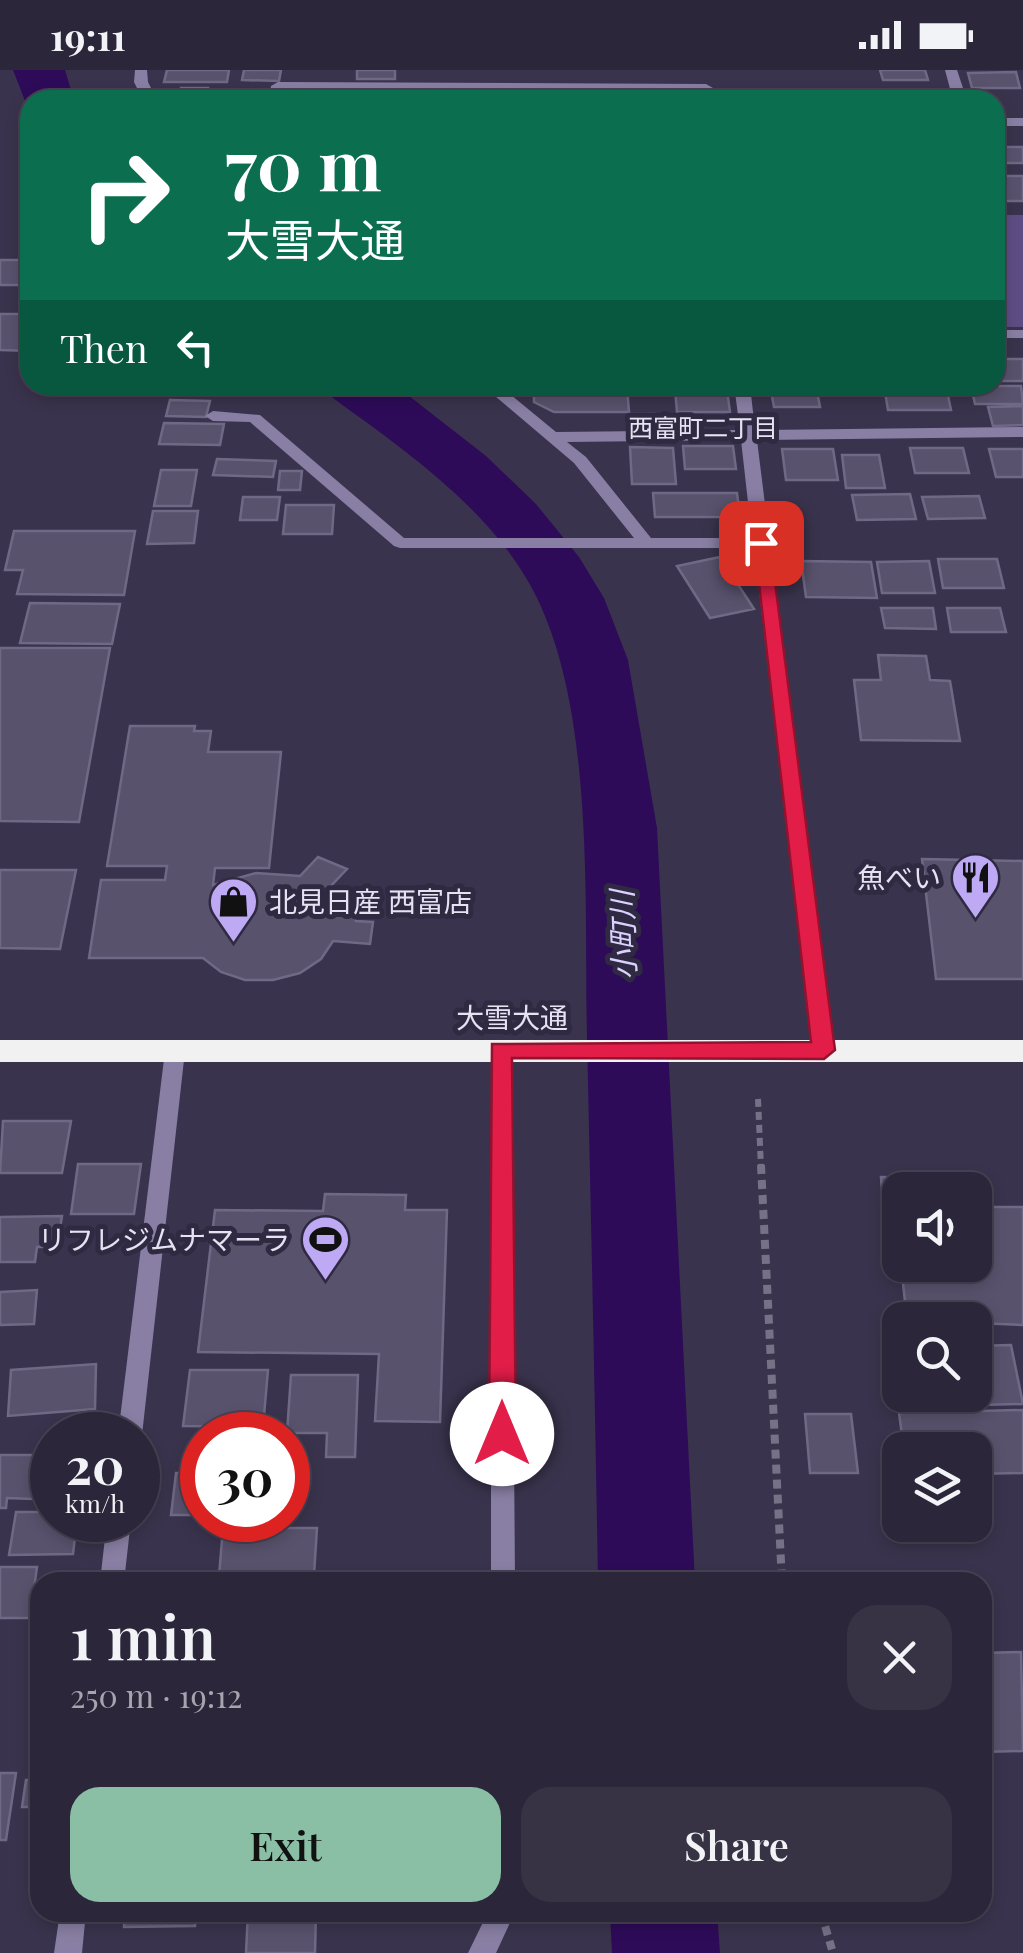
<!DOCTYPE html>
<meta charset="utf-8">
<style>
body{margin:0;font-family:"Playfair Display","Noto Sans JP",serif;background:#383245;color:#f1f3f6;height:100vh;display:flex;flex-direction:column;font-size:38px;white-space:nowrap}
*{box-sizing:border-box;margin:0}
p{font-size:32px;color:#a6a5af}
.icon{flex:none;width:55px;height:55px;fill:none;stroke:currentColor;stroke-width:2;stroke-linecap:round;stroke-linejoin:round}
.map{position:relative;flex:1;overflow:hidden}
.panel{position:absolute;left:30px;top:1502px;width:962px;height:350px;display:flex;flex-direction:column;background:#2c263a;border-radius:30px;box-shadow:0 5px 15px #0003,0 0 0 2px #484354}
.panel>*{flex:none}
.guide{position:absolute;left:20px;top:20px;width:985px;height:305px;border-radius:30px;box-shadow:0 5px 15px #0003,0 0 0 2px #484354;background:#0b6e4f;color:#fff;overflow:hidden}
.tools{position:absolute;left:882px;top:1102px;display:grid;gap:20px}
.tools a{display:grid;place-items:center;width:110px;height:110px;border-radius:20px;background:#2c263a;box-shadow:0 5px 15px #0003,0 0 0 2px #484354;font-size:50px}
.speed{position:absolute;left:30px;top:1342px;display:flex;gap:20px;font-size:50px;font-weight:700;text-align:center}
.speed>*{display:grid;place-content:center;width:130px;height:130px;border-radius:50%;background:#2c263a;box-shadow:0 5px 15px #0003,0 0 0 2px #484354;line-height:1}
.speed small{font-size:25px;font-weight:400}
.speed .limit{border:15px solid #d22;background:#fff;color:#111}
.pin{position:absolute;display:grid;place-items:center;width:85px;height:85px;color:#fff;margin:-42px;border-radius:20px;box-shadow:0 5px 15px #0006}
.me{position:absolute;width:110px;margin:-55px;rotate:0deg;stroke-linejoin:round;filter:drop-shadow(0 0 8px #0008)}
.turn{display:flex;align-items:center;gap:35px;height:210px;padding:0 40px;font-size:45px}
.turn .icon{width:130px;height:130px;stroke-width:2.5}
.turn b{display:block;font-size:70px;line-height:85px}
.then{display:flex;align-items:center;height:95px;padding:0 40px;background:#0003;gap:20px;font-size:38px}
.round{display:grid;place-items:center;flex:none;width:105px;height:105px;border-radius:30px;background:#383245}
.overview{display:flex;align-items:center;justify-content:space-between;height:170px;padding:0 40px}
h1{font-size:60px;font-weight:600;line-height:75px}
.primary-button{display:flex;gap:20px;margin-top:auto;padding:20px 40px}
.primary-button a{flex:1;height:115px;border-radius:30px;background:#8abfa5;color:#111;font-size:40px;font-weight:600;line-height:115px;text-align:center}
.primary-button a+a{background:#383245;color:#f1f3f6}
.status{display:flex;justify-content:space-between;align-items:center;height:70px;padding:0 50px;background:#2c263a;direction:ltr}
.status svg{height:28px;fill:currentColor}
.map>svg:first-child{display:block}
</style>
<div class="status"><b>19:11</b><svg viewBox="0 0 49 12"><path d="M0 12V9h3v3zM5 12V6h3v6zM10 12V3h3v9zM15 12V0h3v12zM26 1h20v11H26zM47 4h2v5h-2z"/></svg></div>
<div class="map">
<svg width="1023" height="1883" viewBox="0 0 1023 1883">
<rect width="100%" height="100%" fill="#3a334d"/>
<path fill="#5d4d84" d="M995,145H1023V257H995Z"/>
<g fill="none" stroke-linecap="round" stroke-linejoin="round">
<path fill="#2e0b59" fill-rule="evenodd" d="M13,0H65L74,30H30L29,41Z
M324,315H395L486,386L536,434L579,487L604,528L628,590L657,758L695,1512H598C595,1331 591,1149 587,968C584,835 595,648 537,528C496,443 407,382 333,328Z
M610,1842H717L720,1883H612Z"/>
</g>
<path fill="#59526d" stroke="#706986" stroke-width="2.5" d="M167,0H229L227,12H164Z
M244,0H281L279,11L242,10Z
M357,0H395V9H357Z
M880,0H925L928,10H883Z
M1016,2L1020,18H972L968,3Z
M181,18H208L206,30H179Z
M931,21L934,30H888L886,22Z
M995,77H1023V93H995Z
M998,106H1023V131H1004Z
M0,190H30V215H0Z
M0,244H30V281L0,280Z
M995,289H1023V311H995Z
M971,316H1021L1023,334H975Z
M534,317H627L629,342H554L534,332Z
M675,319L727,320L730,342H677Z
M771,321H817L820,337H774Z
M947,321L951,340H888L885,322Z
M170,330L210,331L206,347L166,346Z
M1023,336V355L993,356L988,337Z
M631,344H655L656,357H632Z
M164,353L224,354L220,375L159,374Z
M683,376H733L736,399H685Z
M630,377L673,378L676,414H632Z
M910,378H963L969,403H915Z
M782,379H833L838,410H786Z
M989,379H1023V407H996Z
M842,385H879L885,418H846Z
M217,389L276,391L273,407L213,405Z
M161,400H197L191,436H154Z
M280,401H302L300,420H278Z
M653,423H737L740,447H655Z
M910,424L916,449L857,450L852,425Z
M979,426L985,448L928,449L922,427Z
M243,427H280L277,450H240Z
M286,435H334L332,464H283Z
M153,441H198L194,473L147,474Z
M14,461H135L124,525L17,524L23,500H5Z
M720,487L754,539L710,548L677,496Z
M938,489H997L1004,518H943Z
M801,491L871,492L877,528L806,527Z
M929,491L935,523H882L877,492Z
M30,533L120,534L112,574L20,573Z
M881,538H933L936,559L885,558Z
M947,538H1000L1006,562H951Z
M0,578H110L79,752L0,751Z
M878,585L926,586L930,610L950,611L960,671L861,670L854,610H881Z
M130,656H195L194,661H211L208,682H281L269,798H215L213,815L256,803L300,806L318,787L347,799L329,818L343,827L356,851L373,852L370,874L333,871L321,889L300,903L273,910H245L221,902L203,888H89L101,810H165L167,796H107Z
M922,789L1023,791V909H936Z
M0,800H76L60,879L0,878Z
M3,1051H71L62,1103H0Z
M78,1094H141L134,1144H71Z
M881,1107L941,1108L942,1120H900V1183L896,1149L884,1148Z
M325,1124L406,1125L405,1140H447L440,1352L375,1351L379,1284L198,1282L215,1140L323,1141Z
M975,1137H1023V1255L907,1250L901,1195H975Z
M62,1146L57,1177H37L35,1192H0V1147Z
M37,1220L34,1254L0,1255V1222Z
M1011,1275L1023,1334L898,1337L889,1278H900V1325H975V1276Z
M96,1294L95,1339L8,1346L11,1300Z
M190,1300H268L263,1357L183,1356Z
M291,1305H358L355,1387H326L327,1363H287Z
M1023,1340V1403L975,1404V1380H904L899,1343Z
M805,1344H851L858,1403H810Z
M0,1385H40L32,1429L7,1428L6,1438H0Z
M176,1403H202V1445H171Z
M16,1442H52V1450H77L73,1484L9,1485Z
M223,1458H317L314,1505L219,1506Z
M0,1497H37L30,1548H0Z
M159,1506L199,1507L198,1512H158Z
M1021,1582L1023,1681L982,1682V1583Z
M0,1703H16L6,1770H0Z
M26,1710H40V1737H22Z
M125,1842H196L195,1856L124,1857Z
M248,1842H316L315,1883H246Z"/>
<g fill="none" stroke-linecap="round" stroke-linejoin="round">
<path stroke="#777188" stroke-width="6" stroke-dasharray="8 5" stroke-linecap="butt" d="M758,1029L761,1098"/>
<path stroke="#777188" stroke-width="8" stroke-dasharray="9 6" stroke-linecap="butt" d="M761,1095L782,1512
M821,1842L833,1883"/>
<path fill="#897fa4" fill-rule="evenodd" d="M135,0H147L148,12L157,30H143L134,12Z
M945,0H957L967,30H953Z
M278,12L706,14L713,18L706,22L284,20L283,30H269L271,16Z
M995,48H1023V56H995Z
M995,260H1023V268H995Z
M482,315H499L556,362L740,360L734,315H750L755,360L1023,357V367L757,370L833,980L830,985H816L813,980L754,478H400L394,476L250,352L213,351L205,346L213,341L260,345L404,468H634L574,393ZM741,370L752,468H651L586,387L567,372Z
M501,973L511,980L515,1512H491V980Z
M175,974L185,981L142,1365L138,1372V1365H118L165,981Z
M107,1450H131L124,1512H100Z
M60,1842H86L82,1883H54Z
M488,1842H515L496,1883H468Z"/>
<path fill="#f1f1f1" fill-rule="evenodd" d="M0,970H1023V992H0Z"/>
</g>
<path fill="#e11d48" stroke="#92132f" stroke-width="2.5" d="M754,469L770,473L835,980L824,989L512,988L516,1364L502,1374L489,1364L492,974L811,972Z"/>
<defs>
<symbol id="restaurant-pin" viewBox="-11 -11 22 30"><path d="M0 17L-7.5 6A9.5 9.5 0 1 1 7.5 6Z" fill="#bea9f4" stroke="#302942"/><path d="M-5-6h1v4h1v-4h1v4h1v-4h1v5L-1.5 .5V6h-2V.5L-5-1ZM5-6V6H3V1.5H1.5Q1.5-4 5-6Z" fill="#111"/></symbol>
<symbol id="shop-pin" viewBox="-11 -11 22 30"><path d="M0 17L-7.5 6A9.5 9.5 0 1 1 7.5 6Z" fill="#bea9f4" stroke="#302942"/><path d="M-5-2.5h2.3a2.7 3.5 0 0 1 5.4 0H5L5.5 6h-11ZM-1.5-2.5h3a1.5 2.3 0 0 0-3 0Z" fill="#111"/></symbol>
<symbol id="stadium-pin" viewBox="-11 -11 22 30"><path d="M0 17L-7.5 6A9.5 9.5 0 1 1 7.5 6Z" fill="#bea9f4" stroke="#302942"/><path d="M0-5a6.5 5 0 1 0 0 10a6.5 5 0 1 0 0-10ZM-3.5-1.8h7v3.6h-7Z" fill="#111"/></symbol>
</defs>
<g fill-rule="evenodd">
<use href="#restaurant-pin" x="948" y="780" width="55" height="75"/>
<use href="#shop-pin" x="206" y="804" width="55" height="75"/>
<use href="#stadium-pin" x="298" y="1142" width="55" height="75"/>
</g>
<g text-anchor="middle" stroke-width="10" stroke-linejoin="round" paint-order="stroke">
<g font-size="25" fill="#e6e2f2" stroke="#302942">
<text x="703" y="367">西富町二丁目</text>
</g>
<g font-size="28" fill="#e6e2f2" stroke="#302942" text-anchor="end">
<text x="941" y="818">魚べい</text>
<text x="269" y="842" text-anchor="start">北見日産 西富店</text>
<text x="290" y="1180">リフレジムナマーラ</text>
</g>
<g font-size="28" fill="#e6e2f2" stroke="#302942">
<text x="512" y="958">大雪大通</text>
</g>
<g font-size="30" font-style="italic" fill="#dcd1fe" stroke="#302942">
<text transform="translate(624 865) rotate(-92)" y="10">小町川</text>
</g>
</g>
</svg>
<div class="tools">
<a><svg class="icon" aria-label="sound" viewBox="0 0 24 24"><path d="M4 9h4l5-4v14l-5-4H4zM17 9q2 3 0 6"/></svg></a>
<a><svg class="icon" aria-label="search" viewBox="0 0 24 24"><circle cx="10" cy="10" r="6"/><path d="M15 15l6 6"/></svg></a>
<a><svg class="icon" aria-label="layers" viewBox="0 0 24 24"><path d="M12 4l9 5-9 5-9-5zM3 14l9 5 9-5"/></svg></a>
</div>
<div class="speed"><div>20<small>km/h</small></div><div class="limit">30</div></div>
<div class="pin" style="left:761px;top:473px;background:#d93025"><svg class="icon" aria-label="arrive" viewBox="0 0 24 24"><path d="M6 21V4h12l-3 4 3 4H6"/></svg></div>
<svg class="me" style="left:502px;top:1364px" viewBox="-20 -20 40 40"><circle r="19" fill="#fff"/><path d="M0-13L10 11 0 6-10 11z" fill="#e11d48"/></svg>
<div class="guide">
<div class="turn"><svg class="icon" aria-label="right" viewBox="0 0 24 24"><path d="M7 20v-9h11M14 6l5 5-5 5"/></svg><div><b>70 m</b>大雪大通</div></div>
<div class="then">Then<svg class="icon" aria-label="left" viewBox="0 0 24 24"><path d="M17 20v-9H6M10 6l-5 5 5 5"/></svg></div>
</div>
<section class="panel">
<div class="overview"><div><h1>1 min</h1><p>250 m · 19:12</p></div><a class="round"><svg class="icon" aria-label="close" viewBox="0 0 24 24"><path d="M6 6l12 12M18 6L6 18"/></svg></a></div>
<div class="primary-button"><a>Exit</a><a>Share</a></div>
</section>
</div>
